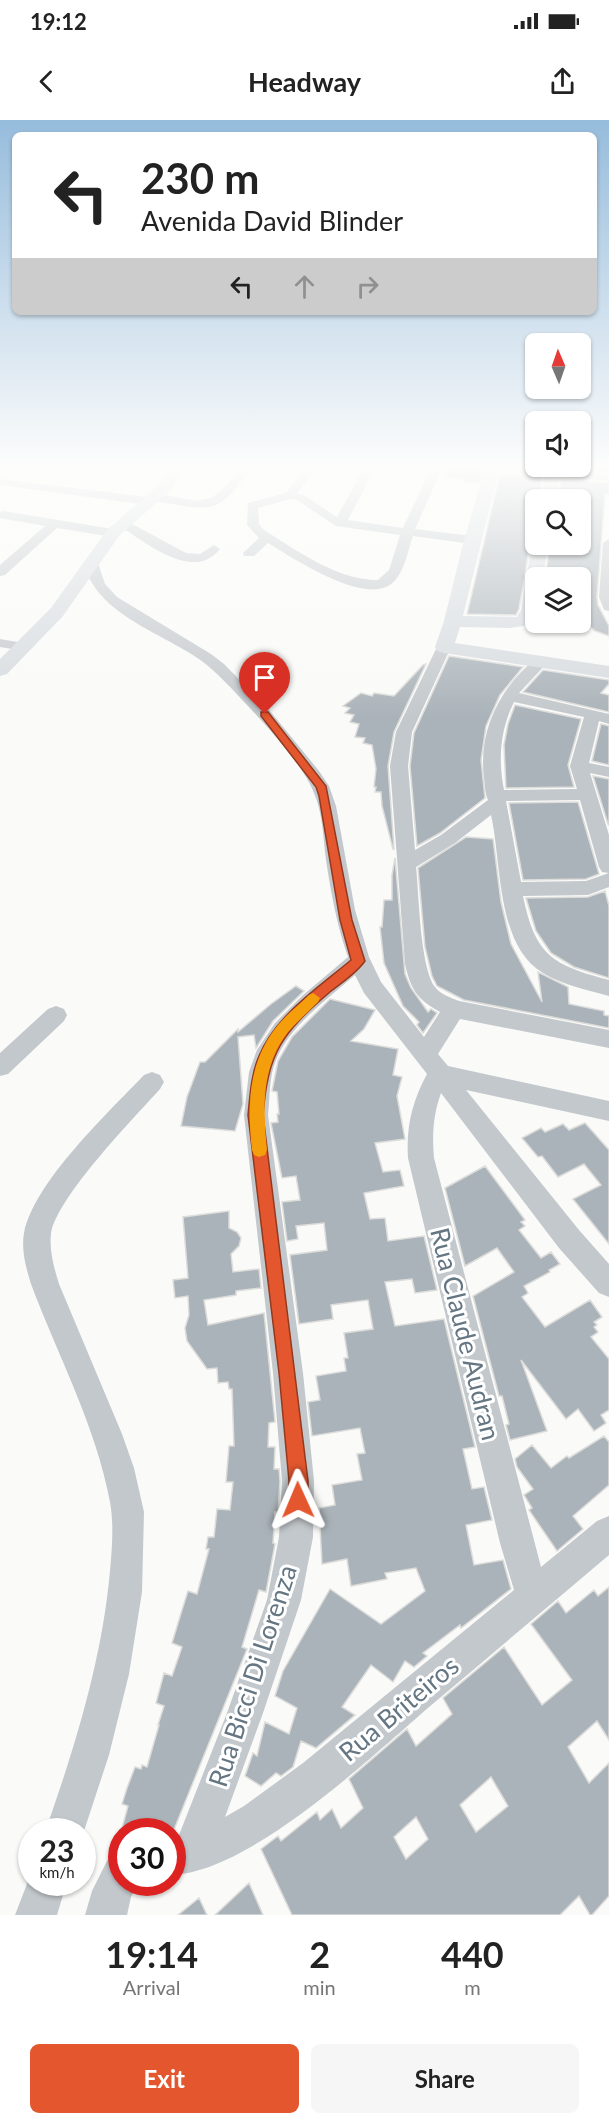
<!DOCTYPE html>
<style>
body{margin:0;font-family:Lato,sans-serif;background:#f6f6f6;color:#222;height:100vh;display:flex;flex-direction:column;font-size:22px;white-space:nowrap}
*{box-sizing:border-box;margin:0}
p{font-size:20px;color:#767676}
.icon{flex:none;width:33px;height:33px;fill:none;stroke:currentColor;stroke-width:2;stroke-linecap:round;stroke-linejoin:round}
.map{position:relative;height:1795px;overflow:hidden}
.sheet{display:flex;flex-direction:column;background:#fff;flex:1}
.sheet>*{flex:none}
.top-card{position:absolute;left:12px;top:12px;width:585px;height:183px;border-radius:9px;box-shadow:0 2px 4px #0004;background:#fff;color:#222;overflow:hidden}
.needle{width:39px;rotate:358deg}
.controls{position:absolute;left:525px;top:213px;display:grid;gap:12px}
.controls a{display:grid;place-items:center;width:66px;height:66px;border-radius:9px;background:#fff;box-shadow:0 2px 4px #0004;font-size:30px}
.speed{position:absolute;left:18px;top:1698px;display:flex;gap:12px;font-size:30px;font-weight:700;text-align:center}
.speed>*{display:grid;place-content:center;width:78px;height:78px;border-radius:50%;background:#fff;box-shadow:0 2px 4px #0004;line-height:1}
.speed small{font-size:15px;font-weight:400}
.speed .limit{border:9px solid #d22;background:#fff;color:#111}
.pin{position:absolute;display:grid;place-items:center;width:51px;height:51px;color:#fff;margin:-62px -26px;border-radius:50% 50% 50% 0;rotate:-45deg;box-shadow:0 0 6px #0007}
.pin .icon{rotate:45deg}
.me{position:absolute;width:66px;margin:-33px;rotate:359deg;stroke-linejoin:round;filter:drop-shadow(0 0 4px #0008)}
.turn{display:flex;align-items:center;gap:21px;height:126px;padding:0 30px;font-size:27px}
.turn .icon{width:78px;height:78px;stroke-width:2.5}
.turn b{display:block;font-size:42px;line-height:51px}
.lanes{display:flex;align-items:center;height:57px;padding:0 30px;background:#0003;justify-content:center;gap:30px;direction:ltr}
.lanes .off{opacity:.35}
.eta{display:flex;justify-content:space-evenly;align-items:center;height:102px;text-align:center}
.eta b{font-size:36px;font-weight:700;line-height:42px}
.cta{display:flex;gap:12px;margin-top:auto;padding:12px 30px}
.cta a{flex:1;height:69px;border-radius:9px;background:#e4572e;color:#fff;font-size:24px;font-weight:700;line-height:69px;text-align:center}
.cta a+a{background:#f6f6f6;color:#222}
.status{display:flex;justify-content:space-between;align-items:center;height:42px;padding:0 30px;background:#fff;direction:ltr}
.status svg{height:16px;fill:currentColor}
header{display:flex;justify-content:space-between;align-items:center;height:78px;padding:0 30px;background:#fff;font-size:27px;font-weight:700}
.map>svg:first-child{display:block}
</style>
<div class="status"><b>19:12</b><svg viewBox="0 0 49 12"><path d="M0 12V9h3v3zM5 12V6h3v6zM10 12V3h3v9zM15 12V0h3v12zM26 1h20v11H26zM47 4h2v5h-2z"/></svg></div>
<header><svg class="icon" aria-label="back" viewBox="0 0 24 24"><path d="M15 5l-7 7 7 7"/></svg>Headway<svg class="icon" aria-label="share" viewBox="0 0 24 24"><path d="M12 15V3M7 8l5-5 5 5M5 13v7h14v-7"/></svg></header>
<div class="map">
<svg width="609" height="1795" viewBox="0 0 609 1795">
<rect width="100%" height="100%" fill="#fafaf8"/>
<path fill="#aab3b9" stroke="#dcdcda" stroke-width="1.5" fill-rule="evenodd" d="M450,346H484L479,363L463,362V359L446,358Z
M562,346H609V353L562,349Z
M500,354L542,357L539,380H536L535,418L530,424L519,489L516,495L467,494Z
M561,359L609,363V374H605L597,477L598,485L609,506V516L595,511L581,498L588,497L580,486V458H545L550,424L580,427L582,380H558Z
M449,536L523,547L500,575L486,606L481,640L485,678L440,713L417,726L410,646L414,613Z
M426,544L394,612L388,646L394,729H393L382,686L381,672H375L376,667H374L376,649L372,625L363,623L365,618L355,617L359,604L350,602L354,595L345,593L350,588L343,586L361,573L372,576L374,573L394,576L423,545Z
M543,550L609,560V564L601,573L609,575V592L523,572Z
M515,585L581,599L568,645L574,667L506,668L504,625L508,604Z
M601,604L609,606V645L592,641Z
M593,656L609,659V705L608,704Z
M578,682L599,754L586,759L523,760L509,683Z
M466,717L493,719L501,782L511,824L542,882L538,852L568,867L569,884L604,891V895L609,896V908L464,880L437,866L432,856L425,827L418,748Z
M395,738L405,854L411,868L428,892L431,889L437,893L423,913L417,905L419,902L403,886L384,843L380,807H382L384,780H392V755Z
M605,771L609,786V858L574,847L551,833L536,811L526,778L588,777Z
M296,866L304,871L273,901L256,928L254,915L238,917L243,984L235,1011L181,1006L187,977L200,942H205L238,909V912L271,884Z
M330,879L375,890L364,909L351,921L398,929L393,955L402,957L397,976L405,1019L375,1023L383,1052L400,1050L404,1066L364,1073L370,1099L385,1098L388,1121L424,1116L437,1170L415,1173L412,1159L385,1162L395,1206L444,1199L475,1327L463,1329L472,1369L484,1367L492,1400L466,1405L474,1445L503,1440L511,1469L461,1508L460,1505L423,1533L427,1536L414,1547L405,1541L393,1562L371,1545L342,1587L355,1595L316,1628L301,1621L293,1647L281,1656L276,1653L261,1666L245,1656L253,1633L257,1636L265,1602L289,1614L297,1588L275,1576L283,1551L330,1469L381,1504L425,1471L416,1448L385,1453L387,1459L351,1466L347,1439L322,1444L319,1388L335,1385L332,1365L362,1360L357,1334L365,1333L360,1308L312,1316L308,1282L320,1280L316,1256L346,1251L344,1238H348L344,1213L373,1209L368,1180L331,1185L333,1199L299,1204L290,1135L327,1130L324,1103L296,1106L298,1119L287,1121L282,1082L300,1080L296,1056L282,1058L271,1003L278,1002L277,994H279L277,972L272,971L278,941L292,917Z
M585,1003L609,1030V1124L573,1079L601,1065L584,1044L558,1057L542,1036L538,1037L522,1018L541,1008L545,1012L563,1004L569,1010Z
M485,1046L525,1100L521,1102L525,1106L519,1110L541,1138L551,1132L560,1144L549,1150L550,1152L524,1166L528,1173L522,1177L545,1207L590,1180L602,1197L594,1202L597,1205L594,1207L598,1212L591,1217L609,1239V1290L601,1295L606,1303L594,1311L578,1289L566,1299L521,1240L547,1311L510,1320L506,1305L509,1304L502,1276H499L473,1176L514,1152L497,1128L465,1146L445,1068Z
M229,1091V1108L237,1112L241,1118L239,1126L231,1134L233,1152L259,1149L261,1168L236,1171V1175L204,1180L208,1205L264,1193L275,1302L269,1303L268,1327H275L274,1349H279L280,1361L278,1392H275L273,1423L275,1424L266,1472L259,1470L242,1527L247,1529L173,1712H121L128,1686L122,1684L127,1668L135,1647L141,1649L142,1645L147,1647L159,1605H158L164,1586L156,1583L164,1553L172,1556L182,1527L172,1523L182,1490L188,1471L197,1474L209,1429H206L208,1417H214L217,1389L230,1390L233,1362H226L229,1326H234L232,1269H229L228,1262L218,1263L217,1248L207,1249L187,1221L185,1208L189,1195L188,1176L175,1178L173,1160L188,1158L183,1097Z
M604,1316L609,1322V1365L573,1396L583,1409L557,1431L529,1390L532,1388L524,1375L533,1369L517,1347L515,1339L532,1325L551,1348L567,1336L569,1338Z
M609,1467V1620L597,1601L568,1627L589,1663L609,1643V1776L592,1795H590L579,1776L560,1795H292L261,1729L278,1716L281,1721L317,1692L320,1700L332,1689L341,1708L363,1688L349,1659L407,1609L416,1626L452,1594L443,1578L504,1527L542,1585L572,1560L531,1504L558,1481L566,1493L594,1470L598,1476ZM491,1657L508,1686L476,1712L460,1685ZM416,1697L428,1719L406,1739L394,1717Z
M249,1763L263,1795H215Z
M199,1778L207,1795H178Z"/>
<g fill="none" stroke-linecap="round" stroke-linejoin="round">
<path fill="#c3c8cc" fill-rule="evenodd" d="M241,346H252C217,398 211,390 154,381L148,385L0,365V359L147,377L153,373C203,381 209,392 241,346Z
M307,346H318L297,373L305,376L337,397L365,346H376L348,400L403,408L432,346H443L415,409L472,416L478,420L472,424L413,416C407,433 404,457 388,466C359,482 293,438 268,423L254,436H244L243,433L259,418L247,405L248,383L286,373ZM290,379L297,380L336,406L400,415L389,450L378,460C337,460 298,431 264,410L259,404L258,388Z
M489,346L609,355V361L493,351L489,350Z
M3,391L113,409L119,413L113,417L57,408L5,455L0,456V445L45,406L0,398V392Z
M123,399L186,433L200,434L214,425L220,429C193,463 146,422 119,406V400Z
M609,419V491L604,490L599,477L603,423Z
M91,439L98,443L105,464L117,477L211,534L224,544L270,591L319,651L329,666L336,686L355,790L369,837L381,862L424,917L440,892C417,879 411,870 405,844L390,646L396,612L437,527L444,523L451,527L412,612L408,646L415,730L441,715L488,680C485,674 485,665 484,658C478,610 500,568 536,538H546L549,541L519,573L609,594V604L599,601L589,643L609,647V657L590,653L609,715V753L602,752L599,747L580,680L506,681L521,762L586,761L609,753V767L588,775L523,776C535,835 552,845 609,860V876C587,870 563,865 543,853C496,825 502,744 491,695L455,723L416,747C419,774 420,847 435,867C440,874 451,878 459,881L609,910V928L460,899L438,934L448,946L609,981V1001L466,970L579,1110L609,1144V1177L599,1173L559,1128L441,973C433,995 432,1015 434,1038L541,1447L597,1401L609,1396V1435C551,1484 493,1533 435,1582C374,1634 253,1751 172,1755V1715H179L227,1593L267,1480L279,1417L282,1361L273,1253L244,995L249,952L257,930L275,903L302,876L348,837C337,806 331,773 326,740C323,717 323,694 314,673C304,646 268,608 248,586C233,570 217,552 199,539C160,512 95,493 84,443ZM514,582L584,597L570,646L577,669L504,670C498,640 500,610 514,582ZM355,855L364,873L427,954C412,982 406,1007 408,1038L500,1423L514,1470L303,1643L244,1686L225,1697L263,1593L301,1480L313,1417L314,1361L303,1253L268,995C270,977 269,956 276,940C290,905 328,879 355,855Z
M0,519L29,524L31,527L24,531L0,527Z
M56,886L64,889L67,895L64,901L8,954L0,956V933L48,889Z
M152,952L160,955L164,962L160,969C133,999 58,1076 51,1113C49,1130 54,1148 59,1164L122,1314L134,1348L144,1392L142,1472L129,1554L109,1635L82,1717V1712H45C75,1627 102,1540 110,1451C112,1429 114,1404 110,1382C96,1306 58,1236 31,1164C26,1148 21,1130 24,1113C34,1062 108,993 144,955Z
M122,1733V1762H138L131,1777L127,1795H85L92,1771L108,1739Z
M32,1751V1762H67L57,1795H15Z"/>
<path fill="#d6dbdf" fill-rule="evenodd" d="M168,346H182L173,368L119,416L63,496L7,554L0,556V539L51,488L107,410L161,363Z
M486,346H500L463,496L517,497L521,490L532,424L536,420V424H548L543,458H536V495L529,505L510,508L460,507L455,523L609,546V558L444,533L437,531L435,527L444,501L464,420Z
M546,346H560L556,380H541Z"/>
</g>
<linearGradient id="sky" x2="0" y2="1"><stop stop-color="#96bcdc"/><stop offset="0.58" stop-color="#fdfdfc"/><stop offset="1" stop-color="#fdfdfc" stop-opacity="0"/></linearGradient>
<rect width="609" height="598" fill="url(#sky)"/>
<path fill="#e4572e" stroke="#94391e" stroke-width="1.5" d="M261,592H268L326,666L352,800L365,841C357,853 341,863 330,872C282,913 268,932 263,995L308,1361V1380L305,1387L298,1389L291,1387L288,1380L289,1361L279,1253L248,995C250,976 251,954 259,936C276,895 319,867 351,840L340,800L319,676L316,667L261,596Z"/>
<path fill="#f59e0b" d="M313,873L320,878L318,882C308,892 297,902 288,912C261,946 263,990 267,1030L265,1035L259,1037L254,1035L252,1030C247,986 248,941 278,905C287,894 299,885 309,875Z"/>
<g text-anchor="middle" stroke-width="6" stroke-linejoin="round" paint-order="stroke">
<g font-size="26" fill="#657683" stroke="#fff">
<text transform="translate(465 1214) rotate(76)" y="9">Rua Claude Audran</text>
<text transform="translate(253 1556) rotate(-72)" y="9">Rua Bicci Di Lorenza</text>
<text transform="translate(399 1589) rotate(-40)" y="9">Rua Briteiros</text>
</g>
</g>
</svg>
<div class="controls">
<a><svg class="needle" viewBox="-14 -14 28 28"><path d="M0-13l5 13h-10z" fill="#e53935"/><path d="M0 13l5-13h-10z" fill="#767676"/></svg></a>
<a><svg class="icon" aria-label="sound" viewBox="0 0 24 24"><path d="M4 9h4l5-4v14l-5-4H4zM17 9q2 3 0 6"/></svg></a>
<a><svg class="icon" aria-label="search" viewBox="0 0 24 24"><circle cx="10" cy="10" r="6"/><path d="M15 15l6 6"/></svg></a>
<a><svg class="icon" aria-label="layers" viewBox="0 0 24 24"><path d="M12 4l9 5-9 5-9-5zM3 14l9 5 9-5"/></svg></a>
</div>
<div class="speed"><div>23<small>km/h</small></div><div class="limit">30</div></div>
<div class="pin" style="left:265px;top:594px;background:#d93025"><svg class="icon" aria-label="arrive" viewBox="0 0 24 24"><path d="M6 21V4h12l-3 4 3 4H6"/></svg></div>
<svg class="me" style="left:298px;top:1380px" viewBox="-20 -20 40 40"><path d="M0-17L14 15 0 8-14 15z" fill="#e4572e" stroke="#fff" stroke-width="4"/></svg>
<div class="top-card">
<div class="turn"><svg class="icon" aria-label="left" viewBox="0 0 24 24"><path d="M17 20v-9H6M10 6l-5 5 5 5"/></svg><div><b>230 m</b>Avenida David Blinder</div></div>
<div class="lanes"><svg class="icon" aria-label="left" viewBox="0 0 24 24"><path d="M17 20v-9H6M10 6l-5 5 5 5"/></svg><svg class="icon off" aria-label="ahead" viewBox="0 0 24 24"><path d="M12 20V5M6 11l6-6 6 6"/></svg><svg class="icon off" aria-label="right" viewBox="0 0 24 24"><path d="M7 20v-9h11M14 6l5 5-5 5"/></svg></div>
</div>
</div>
<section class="sheet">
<div class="eta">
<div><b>19:14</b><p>Arrival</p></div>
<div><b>2</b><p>min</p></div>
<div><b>440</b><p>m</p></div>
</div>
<div class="cta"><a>Exit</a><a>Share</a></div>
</section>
